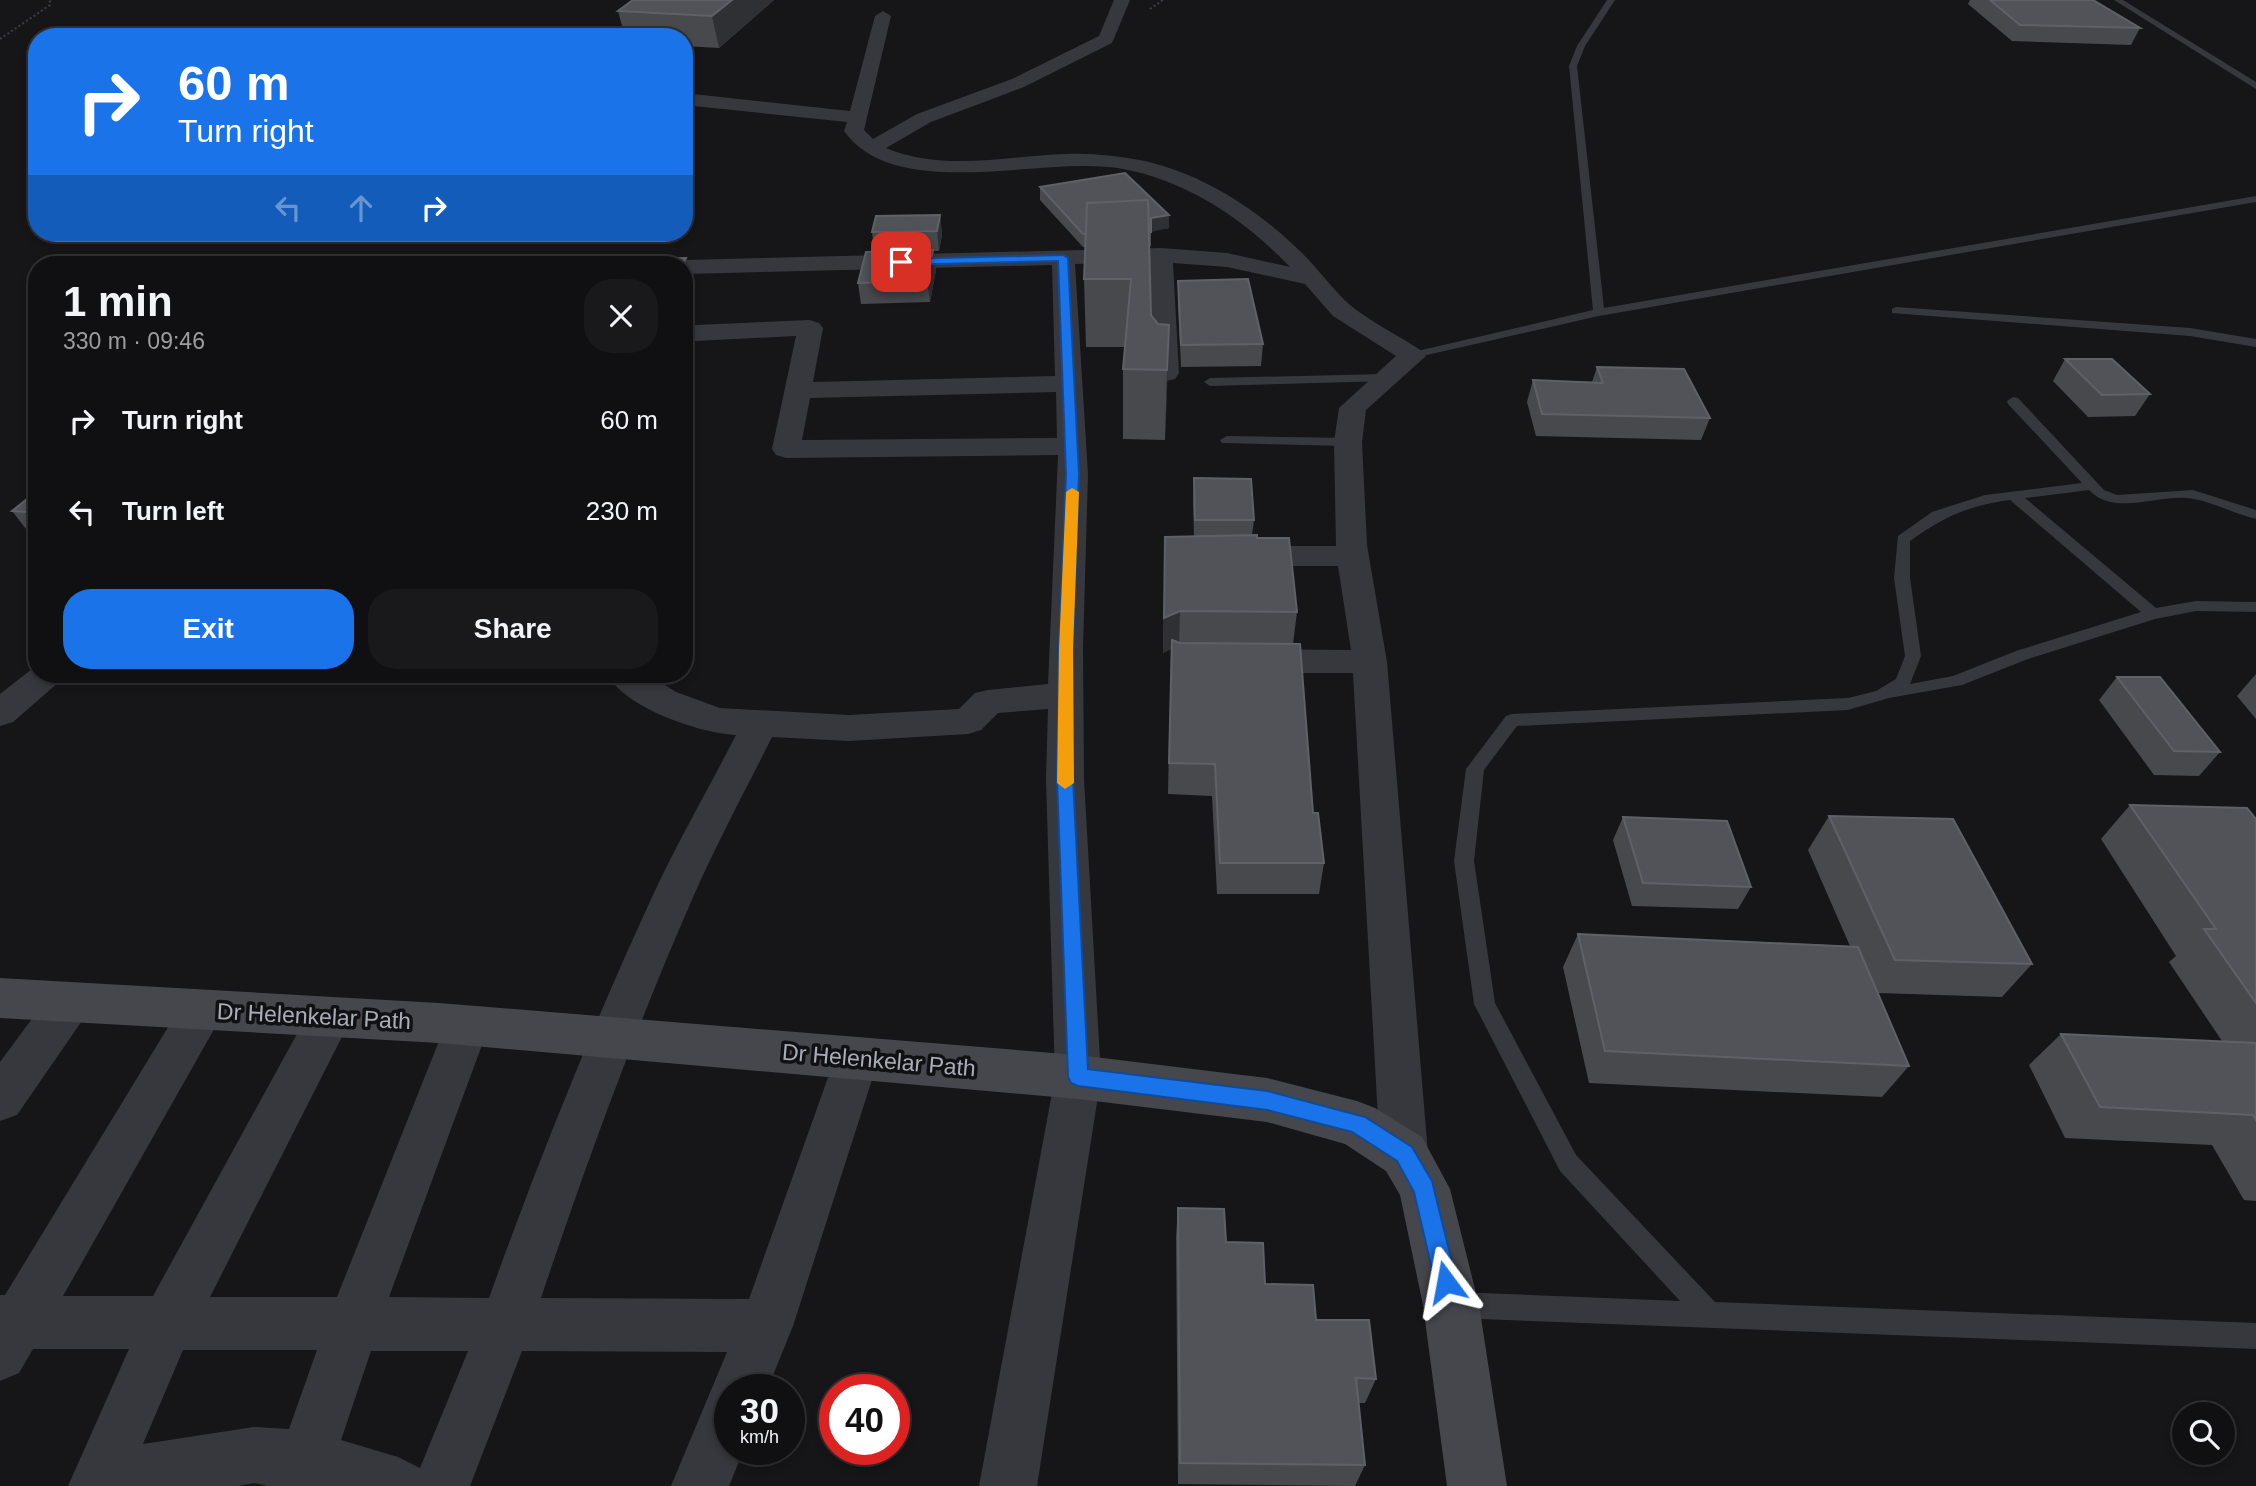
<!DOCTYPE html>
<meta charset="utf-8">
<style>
body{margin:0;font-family:Helvetica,sans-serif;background:#19191b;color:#f1f3f6;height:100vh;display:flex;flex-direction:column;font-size:26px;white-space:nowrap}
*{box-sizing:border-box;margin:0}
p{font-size:23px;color:#9c9d9f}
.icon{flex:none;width:38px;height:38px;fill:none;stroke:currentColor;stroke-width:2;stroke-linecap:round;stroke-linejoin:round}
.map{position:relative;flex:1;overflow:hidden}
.side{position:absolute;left:28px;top:256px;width:665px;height:427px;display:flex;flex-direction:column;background:#101012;border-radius:28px;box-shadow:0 4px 10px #0003,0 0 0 2px #303032}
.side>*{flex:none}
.guide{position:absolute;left:28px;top:28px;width:665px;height:214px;border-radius:28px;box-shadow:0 4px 10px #0003,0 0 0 2px #303032;background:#1a73e8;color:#fff;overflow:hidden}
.buttons{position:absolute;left:2172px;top:1402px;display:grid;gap:14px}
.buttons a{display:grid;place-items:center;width:63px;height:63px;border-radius:50%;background:#101012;box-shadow:0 4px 10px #0003,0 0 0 2px #303032;font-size:35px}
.speed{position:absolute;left:714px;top:1374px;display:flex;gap:14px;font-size:35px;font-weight:700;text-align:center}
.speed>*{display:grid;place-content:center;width:91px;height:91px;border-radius:50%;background:#101012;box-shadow:0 4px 10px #0003,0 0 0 2px #303032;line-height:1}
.speed small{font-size:18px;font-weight:400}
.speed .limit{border:10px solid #d22;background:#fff;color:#111}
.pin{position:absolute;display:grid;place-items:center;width:60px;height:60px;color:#fff;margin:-30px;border-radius:14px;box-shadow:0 4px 10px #0006}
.me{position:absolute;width:77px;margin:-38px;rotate:347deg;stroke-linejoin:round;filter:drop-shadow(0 0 5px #0008)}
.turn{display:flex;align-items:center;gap:24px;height:147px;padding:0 35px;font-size:32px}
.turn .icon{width:91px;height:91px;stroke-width:2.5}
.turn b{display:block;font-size:49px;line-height:60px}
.lanes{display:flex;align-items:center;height:66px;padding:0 35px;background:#0003;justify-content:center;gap:35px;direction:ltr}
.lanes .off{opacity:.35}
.round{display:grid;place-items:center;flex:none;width:74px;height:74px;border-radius:28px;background:#19191b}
.overview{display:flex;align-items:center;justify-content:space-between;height:119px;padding:0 35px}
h1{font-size:42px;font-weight:700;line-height:52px}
.cta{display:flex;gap:14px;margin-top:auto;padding:14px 35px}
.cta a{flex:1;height:80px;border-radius:28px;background:#1a73e8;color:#fff;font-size:28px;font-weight:700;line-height:80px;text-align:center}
.cta a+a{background:#19191b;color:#f1f3f6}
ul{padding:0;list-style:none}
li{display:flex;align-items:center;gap:21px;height:91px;padding:0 35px}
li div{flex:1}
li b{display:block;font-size:26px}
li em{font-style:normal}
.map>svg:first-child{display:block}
</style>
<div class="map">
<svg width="2256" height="1486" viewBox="0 0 2256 1486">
<rect width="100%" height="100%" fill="#161618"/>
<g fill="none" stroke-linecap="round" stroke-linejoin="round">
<path stroke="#3d3f44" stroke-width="2" stroke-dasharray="2 2.5" stroke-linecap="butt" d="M1150,9L1163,0
M0,39L50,5V0"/>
<path fill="#37383d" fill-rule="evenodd" d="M1607,0H1615L1585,46L1577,66L1604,308L2256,196V202L1599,316L1409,359V353L1593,310L1569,66L1577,46Z
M2114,0H2123L2256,82V89Z
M1896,307L2190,328L2256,339V347L2190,336L1892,313V309Z
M1385,374L1391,378L1389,381L1210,386L1204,382L1210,378Z
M2013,397L2018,398L2104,490L2117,495L2193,490L2256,510V519C2235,514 2215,503 2194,499C2162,492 2115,518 2089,490L2025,498L2156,608L2196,601L2256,602V612L2196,611L2155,619L2028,659L1962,685L1889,698L1848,710L1517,726L1484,770L1474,861L1495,1003L1576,1155L1715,1302L2256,1323V1349L1455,1318L1446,1314L1442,1305L1446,1296L1455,1292L1680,1301L1560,1171L1474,1004L1454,861L1466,769L1506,716L1512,714L1848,698L1876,691L1896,679L1905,656L1894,578L1898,536L1932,512L1985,495L2082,483L2008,404L2007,401ZM2010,500L2141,612L2016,651L1953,676L1910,684L1921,656L1910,578V541C1943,517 1970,505 2010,500Z
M1227,436L1348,438L1355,442L1348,446L1222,443L1220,440Z"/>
<path fill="#37383d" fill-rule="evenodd" d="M1114,0H1130L1112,43L1024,87L931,122L886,148C942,172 1008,156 1066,154C1093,153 1118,156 1145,161C1205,175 1260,211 1303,254C1320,271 1333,290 1350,305C1372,323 1398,335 1422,351L1426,356L1366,410L1362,442L1367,545L1387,662L1428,1154L1421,1170L1404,1177L1387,1170L1380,1154L1353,673H1252L1240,669L1235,661L1240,653L1252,649L1351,650L1338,566H1242L1231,563L1226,556L1231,549L1242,546H1336L1334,442L1339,408L1396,356L1333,316L1305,284L1227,267L1173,263L1179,373L1175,379L1166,381L1157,379L1153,373L1150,262L1075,264L1088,474L1083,649L1084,779L1101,1077L1037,1486H979L1055,1077L1046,779L1048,709L998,713L981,730L968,734L849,741L772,737C746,789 718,841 694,895C636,1027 587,1161 541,1298L749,1299L840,1044L856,1038L872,1044L879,1058L793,1326L767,1390H730V1449H744L729,1486H671L727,1352L522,1351L470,1486H268L254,1483L238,1486H68L129,1349H33L19,1373L0,1381V1295H5L187,996L203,991L219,996L225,1010L63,1296H153L314,1003L330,998L346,1003L352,1017L210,1297H337L445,1026L451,1012L467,1006L483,1012L489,1026L389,1297L489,1298C538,1161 592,1027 653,895C678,841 709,788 736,735C699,733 625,708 607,674H648L676,692L720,708L849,715L959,709L975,693L988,690L1048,684L1058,455L786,458L776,455L772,449L796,336L696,341L687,338L684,332L687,328L696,325L810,320L819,323L823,328L813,382L1055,376L1052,265L684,274V264H674L684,260L1161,248L1227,253L1290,267C1245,220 1188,181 1123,169C1045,154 897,205 844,131L847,122L684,105V93L850,111L875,16L883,11L891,16L864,130L873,139L917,114L1012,79L1099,36ZM1056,392L1057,438L802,440L810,398ZM183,1350H317L289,1429L254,1427L143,1444ZM371,1351H468L420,1468L398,1457L341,1440Z
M37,665V674H64L59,682L13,722L0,726V694Z
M70,983L86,989L92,1002L86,1015L17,1115L0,1121V1062L54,989Z"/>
<path fill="#45474d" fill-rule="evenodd" d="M0,978L439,1003L1078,1055L1267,1078L1357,1101L1375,1108L1422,1137L1450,1189L1479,1305L1507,1486H1447L1423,1305L1400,1195L1386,1171L1345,1144L1267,1122L1078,1099L439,1043L0,1018Z"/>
</g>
<path fill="#47494d" d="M633,0H774L719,48L684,46V37H625L618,11Z
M1970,0H2093L2140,28L2131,45L2012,41L1968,4Z
M1040,187L1169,215V228L1151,231V246H1149L1151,315L1158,324L1169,325L1165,440L1123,439V369L1125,347H1086L1084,279L1085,247H1083L1040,200Z
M940,215L942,235L939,251H933L936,270L930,302L861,304L858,283L874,251L872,232Z
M1178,281L1263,344L1261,366L1181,367L1178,302Z
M2065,359L2150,394L2135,416L2088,417L2053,381Z
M1597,367L1710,418L1701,440L1536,436L1527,402L1533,380L1592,382Z
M1194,478L1254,520L1252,535L1257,538L1297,612L1293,644L1313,813L1324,863L1319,894H1217L1212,796L1168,794L1171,649L1163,653L1165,537L1194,536L1193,501Z
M37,491V543L12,511Z
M2256,674V719L2237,696Z
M2117,677L2220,752L2199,776L2154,775L2099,700Z
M2130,805L2256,819V1201L2244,1200L2212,1145L2065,1138L2029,1065L2061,1034L2222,1041L2169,962L2176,956L2101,839Z
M1829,816L2032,964L2002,997L1878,993L1909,1066L1882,1097L1589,1083L1563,967L1578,934L1850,946L1808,850Z
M1623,817L1751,887L1738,909L1632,906L1613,840Z
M1178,1208L1226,1242L1265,1284L1316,1320L1376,1379L1365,1403H1358L1365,1465L1355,1486L1178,1484L1176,1237Z"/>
<path fill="#2f3033" d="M732,0H774L719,48L712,16Z
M940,215L942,235L939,251L937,231Z
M1169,215V228L1151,232V218Z
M933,250L936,270L930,302L927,281Z
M686,258L691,278L684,296V264H683Z
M1169,325L1167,394L1165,440L1167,370Z
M1180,611L1179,645L1163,653L1164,618Z"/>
<path fill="#525359" stroke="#5f6168" stroke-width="2" d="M633,0H732L712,16L618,11Z
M1990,0H2093L2140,28L2020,25Z
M1125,173L1169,215L1151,218V232H1149L1148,200L1087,203L1086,234H1083L1040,187Z
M1148,200L1151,315L1158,324L1169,325L1167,370L1123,369L1131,279H1084L1087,203Z
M940,215L937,231L872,232L876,216Z
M933,250L927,281L858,283L866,252Z
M686,258L683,264H631L633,259Z
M1248,279L1263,344L1181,345L1178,281Z
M2065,359H2112L2150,394L2102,395Z
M1597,367L1684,369L1710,418L1542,414L1533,380L1603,383Z
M1194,478L1251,479L1254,520H1195Z
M37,491V513L12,511Z
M1257,535V538H1289L1297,612L1180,611L1164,618L1165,537Z
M1172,640L1180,643L1300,644L1313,813H1318L1324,863H1220L1215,764L1169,763Z
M2117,677H2160L2220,752L2174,751Z
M2130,805L2247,808L2256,819V1003L2204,929H2216Z
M1829,816L1953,819L2032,964L1895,960Z
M1623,817L1727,821L1751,887L1643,883Z
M1578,934L1858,947L1909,1066L1605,1051Z
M2061,1034L2256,1043V1120L2253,1115L2100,1107Z
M1178,1208L1224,1209L1226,1242L1263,1243L1265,1284L1313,1285L1316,1320H1369L1376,1379L1356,1378L1365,1465L1180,1463Z"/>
<path fill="#1a73e8" stroke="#114b97" stroke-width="2" d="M1063,255L1068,258L1079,474L1073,649V779L1088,1069L1267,1091L1365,1117L1412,1147L1432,1181L1457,1282L1454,1290L1446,1293L1438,1290L1435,1282L1414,1192L1397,1161L1352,1132L1267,1110L1078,1086L1071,1083L1068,1077L1057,779L1059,649L1066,474L1058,261L901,265L896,262L901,259Z"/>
<path fill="#f59e0b" d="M1072,488L1079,492L1073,649L1074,783L1065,789L1057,783L1059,649L1066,492Z"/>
<g text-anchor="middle" stroke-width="7" stroke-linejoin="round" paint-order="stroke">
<g font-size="23" fill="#a8adb8" stroke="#111113">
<text transform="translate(314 1016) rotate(3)" y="8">Dr Helenkelar Path</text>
<text transform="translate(879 1060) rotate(5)" y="8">Dr Helenkelar Path</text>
</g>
</g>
</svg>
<div class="buttons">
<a><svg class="icon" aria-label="search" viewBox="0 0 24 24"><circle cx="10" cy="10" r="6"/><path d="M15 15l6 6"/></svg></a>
</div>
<div class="speed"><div>30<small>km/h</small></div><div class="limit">40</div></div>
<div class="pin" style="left:901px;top:262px;background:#d93025"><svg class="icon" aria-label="arrive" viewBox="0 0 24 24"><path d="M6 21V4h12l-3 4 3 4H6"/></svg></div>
<svg class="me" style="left:1446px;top:1282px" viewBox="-20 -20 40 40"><path d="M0-17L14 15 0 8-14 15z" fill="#1a73e8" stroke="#fff" stroke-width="4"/></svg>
<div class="guide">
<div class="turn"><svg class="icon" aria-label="right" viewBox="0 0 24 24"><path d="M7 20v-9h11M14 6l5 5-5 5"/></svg><div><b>60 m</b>Turn right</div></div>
<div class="lanes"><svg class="icon off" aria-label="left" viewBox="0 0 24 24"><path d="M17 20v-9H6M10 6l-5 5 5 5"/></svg><svg class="icon off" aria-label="ahead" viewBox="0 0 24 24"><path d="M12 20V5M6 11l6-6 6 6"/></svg><svg class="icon" aria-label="right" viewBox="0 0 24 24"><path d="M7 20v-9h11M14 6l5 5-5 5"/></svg></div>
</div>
<section class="side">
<div class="overview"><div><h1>1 min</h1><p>330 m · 09:46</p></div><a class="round"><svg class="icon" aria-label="close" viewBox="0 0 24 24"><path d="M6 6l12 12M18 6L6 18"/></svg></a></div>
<ul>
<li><svg class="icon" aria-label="right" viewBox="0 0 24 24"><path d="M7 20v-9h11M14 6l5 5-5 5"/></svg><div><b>Turn right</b></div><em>60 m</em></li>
<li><svg class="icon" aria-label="left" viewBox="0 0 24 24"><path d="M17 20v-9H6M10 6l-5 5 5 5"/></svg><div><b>Turn left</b></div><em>230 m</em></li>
</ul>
<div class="cta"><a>Exit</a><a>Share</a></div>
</section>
</div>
